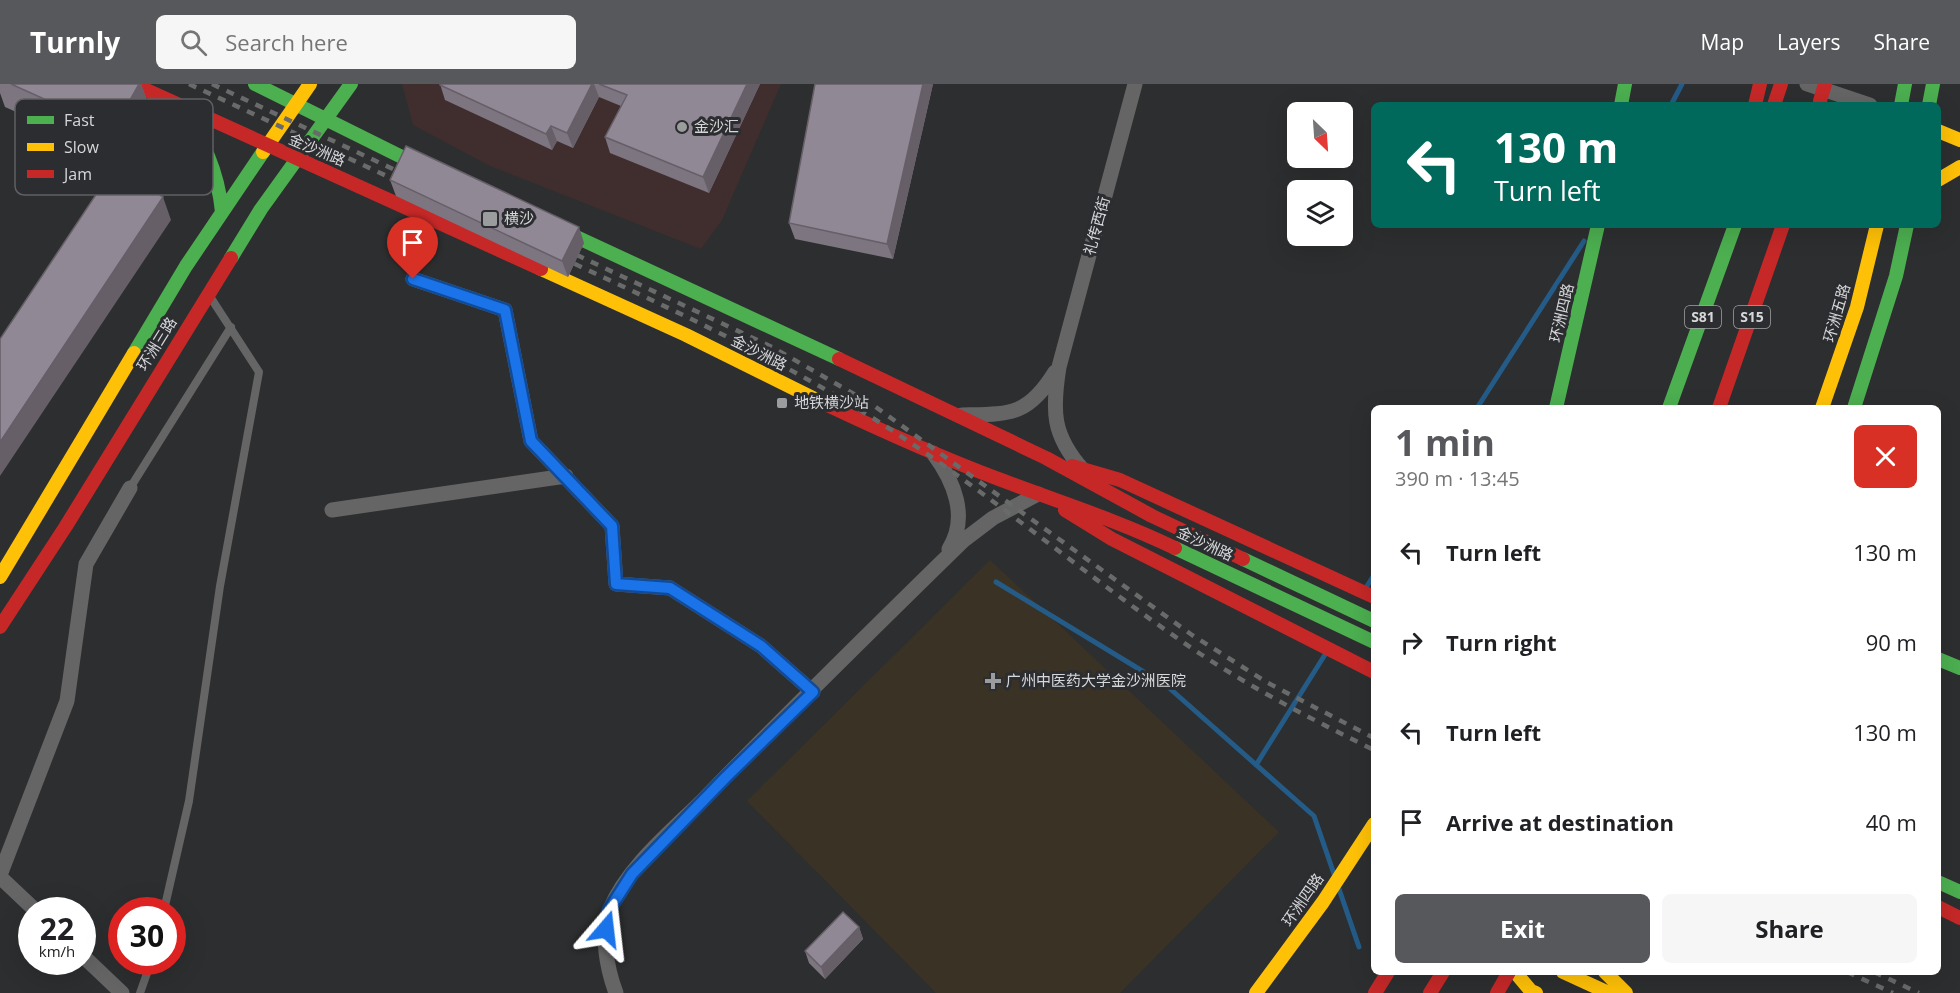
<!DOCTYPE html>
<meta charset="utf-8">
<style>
body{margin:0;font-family:"Open Sans","Noto Sans SC",sans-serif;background:#f6f6f6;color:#202124;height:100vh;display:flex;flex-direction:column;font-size:22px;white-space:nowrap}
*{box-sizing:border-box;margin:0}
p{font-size:20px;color:#757577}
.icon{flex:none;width:33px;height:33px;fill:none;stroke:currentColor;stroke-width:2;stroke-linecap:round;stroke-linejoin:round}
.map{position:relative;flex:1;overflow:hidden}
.details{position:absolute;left:1371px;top:321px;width:570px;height:570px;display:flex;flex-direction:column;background:#fff;border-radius:9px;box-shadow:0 6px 24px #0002}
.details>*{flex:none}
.banner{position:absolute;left:1371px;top:18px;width:570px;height:126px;border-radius:9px;box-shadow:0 6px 24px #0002;background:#00695c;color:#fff;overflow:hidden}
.needle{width:39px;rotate:155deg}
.buttons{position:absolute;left:1287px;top:18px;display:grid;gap:12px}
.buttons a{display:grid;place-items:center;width:66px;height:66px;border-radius:9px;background:#fff;box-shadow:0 6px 24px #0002;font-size:30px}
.speed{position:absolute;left:18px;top:813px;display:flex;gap:12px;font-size:30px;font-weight:700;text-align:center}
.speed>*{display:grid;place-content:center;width:78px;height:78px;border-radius:50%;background:#fff;box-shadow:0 6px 24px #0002;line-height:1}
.speed small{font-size:15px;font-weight:400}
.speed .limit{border:9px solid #d22;background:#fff;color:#111}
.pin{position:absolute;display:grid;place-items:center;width:51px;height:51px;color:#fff;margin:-62px -26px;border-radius:50% 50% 50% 0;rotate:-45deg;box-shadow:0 0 6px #0007}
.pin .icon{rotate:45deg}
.me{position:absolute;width:66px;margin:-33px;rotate:17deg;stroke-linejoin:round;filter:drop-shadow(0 0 4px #0008)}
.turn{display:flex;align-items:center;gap:21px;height:126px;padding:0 24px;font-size:27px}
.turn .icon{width:78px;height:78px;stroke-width:2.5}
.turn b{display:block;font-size:42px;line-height:51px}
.round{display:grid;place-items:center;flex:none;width:63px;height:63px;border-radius:9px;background:#f6f6f6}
.overview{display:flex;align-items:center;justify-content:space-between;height:102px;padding:0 24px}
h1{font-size:36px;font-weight:700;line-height:45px;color:#57585b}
.primary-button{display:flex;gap:12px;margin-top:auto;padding:12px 24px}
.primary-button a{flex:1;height:69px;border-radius:9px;background:#57585b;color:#fff;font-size:24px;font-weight:700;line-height:69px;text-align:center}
.primary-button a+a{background:#f6f6f6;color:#202124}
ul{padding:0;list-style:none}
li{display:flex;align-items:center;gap:18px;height:90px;padding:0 24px}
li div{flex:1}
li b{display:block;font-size:22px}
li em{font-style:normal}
header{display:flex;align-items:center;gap:36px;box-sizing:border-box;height:84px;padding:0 30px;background:#57585b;color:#fff}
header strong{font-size:28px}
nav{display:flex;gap:33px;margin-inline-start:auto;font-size:21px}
.search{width:420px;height:54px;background:#f6f6f6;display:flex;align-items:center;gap:15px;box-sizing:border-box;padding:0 21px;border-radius:9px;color:#757577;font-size:22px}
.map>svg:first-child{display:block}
</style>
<header>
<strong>Turnly</strong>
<div class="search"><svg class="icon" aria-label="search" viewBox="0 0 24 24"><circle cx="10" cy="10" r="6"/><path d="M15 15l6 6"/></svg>Search here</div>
<nav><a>Map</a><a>Layers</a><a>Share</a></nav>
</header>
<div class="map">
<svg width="1960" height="909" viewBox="0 0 1960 909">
<rect width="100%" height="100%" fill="#2d2e2f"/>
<path fill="#402e2f" d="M402,0H781L722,136L701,165L490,82L413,41Z"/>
<path fill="#3a3225" d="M990,476L1279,748L1120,909H936L747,717Z"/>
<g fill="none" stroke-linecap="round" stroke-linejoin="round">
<path stroke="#245b87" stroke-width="5" d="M1671,21L1682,0
M1477,324L1584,157
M996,498L1167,602L1314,732L1334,790
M1365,505L1374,491
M1256,681L1326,569
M1339,805L1359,863"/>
<path stroke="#656566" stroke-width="8" d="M130,404L231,243
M164,826L189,717L220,502L259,288L209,211
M140,909L151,878"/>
<path stroke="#656566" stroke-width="15" d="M1807,0L1870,21
M413,195L505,226L531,357L612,442L616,500L670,504L761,562L813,608
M962,331C1010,330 1028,332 1055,288
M933,369C954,397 969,433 949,465
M1083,386C1052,351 1052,327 1059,283L1135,0
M332,426L566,392
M0,791L67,617L86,480L130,404
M0,793L35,826
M82,871L122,909
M616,909C607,885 600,849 610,825C628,782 672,747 704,715C789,627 877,541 964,456L993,434L1038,410"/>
<path stroke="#4caf50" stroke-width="14" d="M255,0L428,86
M1621,21L1625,0
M1901,21L1905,0
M1929,21L1933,0
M179,22C203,55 218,87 222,128
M557,144L839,275
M231,174L261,125L351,0
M134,269L186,182L263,68
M1556,324L1598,141
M1669,324L1735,141
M1854,324L1896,192L1907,141
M1175,464L1374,558
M1243,475L1374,537
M1938,575L1960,584
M1938,798L1960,808"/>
<path stroke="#ffc107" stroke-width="14" d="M1938,47L1960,56
M263,68L310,0
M1938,96L1960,83
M541,185L686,251L823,319
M1822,324L1857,223L1877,141
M0,493L134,269
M1515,888L1531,907L1536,909
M1563,888L1609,909
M1605,888L1626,909
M1256,909L1323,818L1374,740"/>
<path stroke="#c62828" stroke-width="14" d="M133,0L541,185
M1755,21L1760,0
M1774,21L1781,0
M839,275L1046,374L1152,432L1243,475
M823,319C880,346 937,372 996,394C1056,417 1117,436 1175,464
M1719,324L1783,141
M1072,382L1120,396L1374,513
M1065,426L1112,455L1374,588
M0,543L66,442L231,174
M1938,823L1960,834
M1375,909L1388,888
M1430,909L1443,888
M1497,909L1509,888"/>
<path stroke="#696a6a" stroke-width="4.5" stroke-dasharray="8 8" stroke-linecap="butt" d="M189,0L406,101
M212,0L410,93
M562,164L772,263L873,321L1192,551L1268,599L1374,654
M560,173C675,227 790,279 896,349C1001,418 1097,501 1202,571C1257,607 1315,637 1374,666
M1847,888L1893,909
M1874,888L1919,909"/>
<path stroke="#c62828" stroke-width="14" d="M1820,17L1825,0"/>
</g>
<path fill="#7d7580" d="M0,0H141L151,28L125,76L5,23L0,9Z
M440,0H760L709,109L610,69L605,53L621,22L599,13L573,64L557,57L552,66L445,16Z
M933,0L893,175L795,155L789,139Z
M390,96L584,159L568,193L396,112Z
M859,843L863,855L825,895L809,879L805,867Z"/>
<path fill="#665f68" d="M139,0H141L151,28L125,76L113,46Z
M592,0H594L599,13L573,64L567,49Z
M747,0H760L709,109L703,93Z
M923,0H933L893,175L887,160Z
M551,42L557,57L552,66L546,50Z
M163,113L171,136L0,392V358Z
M579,143L584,159L568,193L562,177Z
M859,843L863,855L825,895L821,883Z"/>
<path fill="#918895" stroke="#665f68" stroke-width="1.5" d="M11,0H139L113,46Z
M440,0H592L567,49L551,42L546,50L440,1Z
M599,0H747L703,93L605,53L627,11Z
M815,0H923L887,160L789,139Z
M406,62L579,143L562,177L390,96Z
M115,82L163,113L0,358V255Z
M843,828L859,843L821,883L805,867Z"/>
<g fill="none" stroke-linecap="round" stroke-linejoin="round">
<defs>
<path id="route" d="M413,195L505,226L531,357L612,442L616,500L670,504L761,562L813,608L726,693L632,790L609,826L606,845"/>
</defs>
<use href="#route" stroke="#114b97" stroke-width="15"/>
<use href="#route" stroke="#1a73e8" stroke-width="10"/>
</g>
<g fill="#9b9c9e" stroke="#2c2d30" stroke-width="2">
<circle cx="682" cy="43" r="6"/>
<rect x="482" y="127" width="16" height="16" rx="3"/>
<rect x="776" y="313" width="12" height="12" rx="3"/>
<path d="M990 588h6v6h6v6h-6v6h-6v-6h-6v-6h6z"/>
</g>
<g text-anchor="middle" stroke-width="6" stroke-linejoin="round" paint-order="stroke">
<g fill="#2c2d30" stroke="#a3a4a6" stroke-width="1.5">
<rect x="1685" y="222" width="36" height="22" rx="4.5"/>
<rect x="1734" y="222" width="36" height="22" rx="4.5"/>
</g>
<g font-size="14" font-weight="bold" fill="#d6d7d9">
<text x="1703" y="238">S81</text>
<text x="1752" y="238">S15</text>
</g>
<g font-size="15" fill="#d6d7d9" stroke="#2c2d30" text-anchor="start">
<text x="694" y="48">金沙汇</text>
<text x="504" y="140">横沙</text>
<text x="794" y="324">地铁横沙站</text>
<text x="1006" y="602">广州中医药大学金沙洲医院</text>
</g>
<g font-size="15" fill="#d6d7d9" stroke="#2c2d30">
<text transform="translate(317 66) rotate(23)" y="5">金沙洲路</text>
<text transform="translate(1097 142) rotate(-75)" y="5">礼传西街</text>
<text transform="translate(1562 229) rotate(-77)" y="5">环洲四路</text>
<text transform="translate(1837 229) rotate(-74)" y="5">环洲五路</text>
<text transform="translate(157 260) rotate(-58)" y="5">环洲三路</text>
<text transform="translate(759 269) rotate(27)" y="5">金沙洲路</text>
<text transform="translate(1205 460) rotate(25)" y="5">金沙洲路</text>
<text transform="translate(1303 816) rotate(-55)" y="5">环洲四路</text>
</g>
</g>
<rect x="15" y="15" width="198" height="96" rx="9" fill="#2c2d30" stroke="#5f6063" stroke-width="1.5"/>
<rect x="27" y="32" width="27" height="8" fill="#4caf50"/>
<rect x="27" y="59" width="27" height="8" fill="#ffc107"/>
<rect x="27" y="86" width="27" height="8" fill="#c62828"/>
<g font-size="16" fill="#d6d7d9">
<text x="64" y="42">Fast</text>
<text x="64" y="69">Slow</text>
<text x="64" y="96">Jam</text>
</g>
</svg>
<div class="buttons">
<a><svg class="needle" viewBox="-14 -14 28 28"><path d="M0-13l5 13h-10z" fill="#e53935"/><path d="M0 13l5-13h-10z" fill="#757577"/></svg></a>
<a><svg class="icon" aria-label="layers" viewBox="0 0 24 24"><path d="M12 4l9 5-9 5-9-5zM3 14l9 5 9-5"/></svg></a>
</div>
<div class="speed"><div>22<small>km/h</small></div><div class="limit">30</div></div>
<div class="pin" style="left:413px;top:195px;background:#d93025"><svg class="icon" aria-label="arrive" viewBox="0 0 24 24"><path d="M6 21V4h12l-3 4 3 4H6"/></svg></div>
<svg class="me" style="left:606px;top:845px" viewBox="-20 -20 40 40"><path d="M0-17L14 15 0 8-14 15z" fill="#1a73e8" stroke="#fff" stroke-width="4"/></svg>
<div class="banner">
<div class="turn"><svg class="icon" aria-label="left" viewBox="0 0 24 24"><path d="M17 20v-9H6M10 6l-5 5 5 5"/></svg><div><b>130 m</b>Turn left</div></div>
</div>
<section class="details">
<div class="overview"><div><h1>1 min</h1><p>390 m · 13:45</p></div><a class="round" style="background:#d93025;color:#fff"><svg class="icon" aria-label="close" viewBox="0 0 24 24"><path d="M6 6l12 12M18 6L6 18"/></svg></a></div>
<ul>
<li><svg class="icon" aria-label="left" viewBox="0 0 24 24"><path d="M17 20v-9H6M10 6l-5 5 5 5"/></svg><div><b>Turn left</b></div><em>130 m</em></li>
<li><svg class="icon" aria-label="right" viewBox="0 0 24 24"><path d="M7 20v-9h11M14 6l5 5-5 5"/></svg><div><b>Turn right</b></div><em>90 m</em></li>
<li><svg class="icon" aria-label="left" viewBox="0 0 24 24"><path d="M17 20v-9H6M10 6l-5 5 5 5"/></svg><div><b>Turn left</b></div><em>130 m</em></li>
<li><svg class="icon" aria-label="arrive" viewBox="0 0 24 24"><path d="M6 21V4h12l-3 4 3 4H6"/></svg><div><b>Arrive at destination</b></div><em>40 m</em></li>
</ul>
<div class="primary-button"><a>Exit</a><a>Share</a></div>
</section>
</div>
